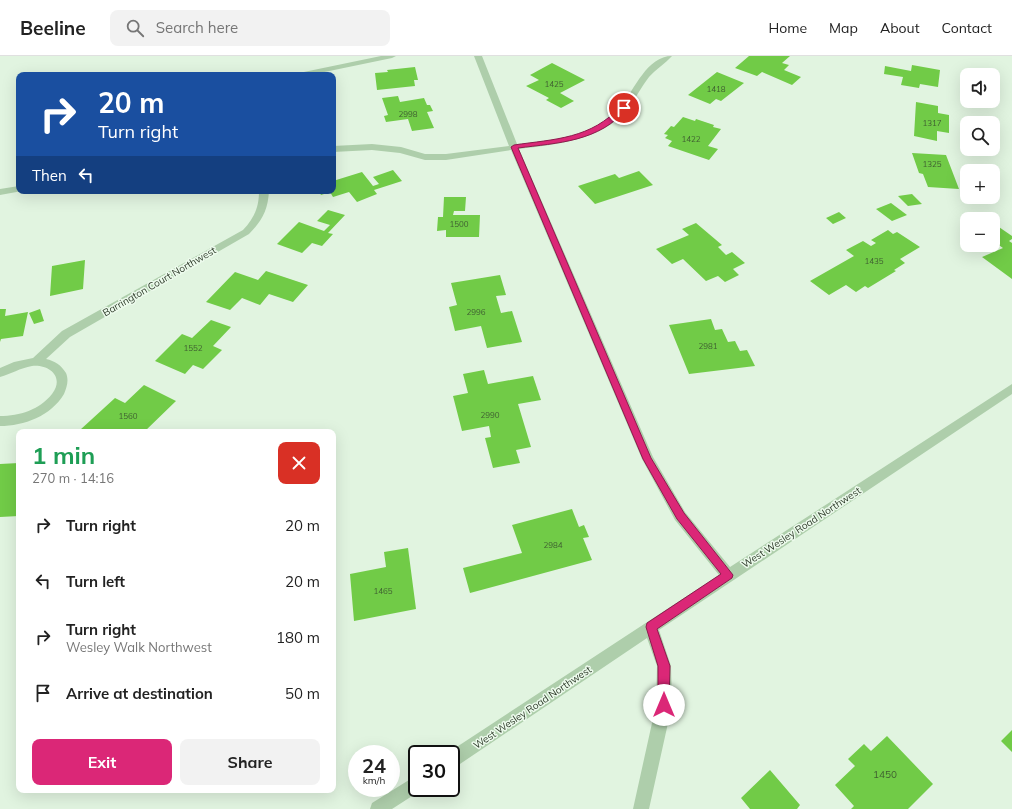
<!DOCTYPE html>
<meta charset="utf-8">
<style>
body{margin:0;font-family:Mulish,sans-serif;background:#f2f2f2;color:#222;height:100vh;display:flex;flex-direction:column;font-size:15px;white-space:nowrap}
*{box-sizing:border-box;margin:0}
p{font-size:13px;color:#767676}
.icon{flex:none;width:22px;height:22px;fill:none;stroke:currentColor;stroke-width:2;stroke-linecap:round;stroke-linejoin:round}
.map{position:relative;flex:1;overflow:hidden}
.drawer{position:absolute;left:16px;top:373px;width:320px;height:364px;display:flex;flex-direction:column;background:#fff;border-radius:8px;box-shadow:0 4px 16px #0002}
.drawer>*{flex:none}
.banner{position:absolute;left:16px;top:16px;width:320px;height:122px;border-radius:8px;box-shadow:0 4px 16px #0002;background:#1a4fa0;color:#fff;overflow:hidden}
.buttons{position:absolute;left:960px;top:12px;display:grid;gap:8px}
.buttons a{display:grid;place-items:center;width:40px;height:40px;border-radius:8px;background:#fff;box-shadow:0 4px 16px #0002;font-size:20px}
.speed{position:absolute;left:348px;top:689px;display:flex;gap:8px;font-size:20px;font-weight:700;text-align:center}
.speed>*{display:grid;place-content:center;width:52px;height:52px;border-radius:50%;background:#fff;box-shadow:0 4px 16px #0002;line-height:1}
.speed small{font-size:10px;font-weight:400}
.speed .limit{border:2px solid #111;border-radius:6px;background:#fff;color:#111}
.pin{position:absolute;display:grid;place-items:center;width:34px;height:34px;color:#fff;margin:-17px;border:2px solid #fff;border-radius:50%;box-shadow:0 1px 4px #0007}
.me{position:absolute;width:44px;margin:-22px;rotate:0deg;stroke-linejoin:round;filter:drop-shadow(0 0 3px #0008)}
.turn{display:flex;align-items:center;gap:14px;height:84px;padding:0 16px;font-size:18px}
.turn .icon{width:52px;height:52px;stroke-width:2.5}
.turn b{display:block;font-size:28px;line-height:34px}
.then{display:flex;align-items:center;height:38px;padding:0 16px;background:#0003;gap:8px;font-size:15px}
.round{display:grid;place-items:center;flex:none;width:42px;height:42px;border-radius:8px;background:#f2f2f2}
.headline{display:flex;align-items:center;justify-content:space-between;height:68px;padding:0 16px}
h1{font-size:24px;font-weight:700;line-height:30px;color:#1e9e55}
.cta{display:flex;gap:8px;margin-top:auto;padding:8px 16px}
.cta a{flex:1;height:46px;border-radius:8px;background:#db2777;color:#fff;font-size:16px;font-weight:700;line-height:46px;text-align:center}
.cta a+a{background:#f2f2f2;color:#222}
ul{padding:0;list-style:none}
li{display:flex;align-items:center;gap:12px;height:56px;padding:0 16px}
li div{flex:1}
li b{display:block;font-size:15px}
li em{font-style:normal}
header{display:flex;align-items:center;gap:24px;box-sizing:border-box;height:56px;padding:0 20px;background:#fff;border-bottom:1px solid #e0e0e0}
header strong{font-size:19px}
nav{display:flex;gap:22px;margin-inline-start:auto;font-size:14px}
.search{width:280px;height:36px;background:#f2f2f2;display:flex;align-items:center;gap:10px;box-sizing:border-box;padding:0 14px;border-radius:8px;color:#767676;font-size:15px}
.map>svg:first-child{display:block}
</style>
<header>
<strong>Beeline</strong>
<div class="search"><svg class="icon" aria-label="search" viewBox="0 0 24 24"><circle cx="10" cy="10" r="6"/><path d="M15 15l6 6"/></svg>Search here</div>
<nav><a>Home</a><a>Map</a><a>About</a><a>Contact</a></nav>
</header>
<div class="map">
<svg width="1012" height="753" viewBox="0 0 1012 753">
<rect width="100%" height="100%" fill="#e1f4e0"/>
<path fill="#71cb47" d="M749,0H790L782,7L789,9L784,14L801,21L792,29L762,16L757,20L735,12Z
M552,7L585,24L560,37L574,45L561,52L546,44L549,42L526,30L539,24L530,19Z
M912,9L940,14L938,31L920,28L919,32L901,29L903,21L884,18L885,10L911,15Z
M415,11L418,24H414L415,30L377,34L375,17L388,16L387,14Z
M717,16L744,27L721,45L716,43L710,48L688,39Z
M398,40L400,46L424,42L427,49H430L433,55L427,56L434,72L412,75L408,63L386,66L384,60L388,59L382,42Z
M916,46L938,50V57L949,59V77L937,75V85L914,80Z
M683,61L695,65L696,63L714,69L713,71L721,73L708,90L718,93L709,104L668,90L672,85L665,82L668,79L664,78L671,70L674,71Z
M912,97L946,99L959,133L928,131L923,118L919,117Z
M393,114L402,125L374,134L377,138L357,146L349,136L333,141L330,136L321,139L319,135H333V125L362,116L373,130L379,128L373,121Z
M639,115L653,129L595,148L578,130L615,118L619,122Z
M912,138L922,148L908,150L898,140Z
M444,141H466L465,155H454L453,159H480L479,181H446V174L437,175L438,161H443Z
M891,147L907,159L892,165L876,153Z
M328,154L345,159L328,177L333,178L322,190L312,187L302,197L277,188L299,166L324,175L330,169L317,165Z
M839,156L846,162L833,168L826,162Z
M696,167L722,189L718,191L726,199L732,196L745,207L733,213L739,219L725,226L718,220L706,225L683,203L672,208L656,193L689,179L682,173Z
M996,169L1012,180V183L1009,185L1012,187V223L982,201L1003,192L993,185V170Z
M888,174L893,178L897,176L920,191L900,203L905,207L894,214L896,215L868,232L865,230L856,236L846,229L829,239L810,225L854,200L846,194L863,185L871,190L876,187L871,184Z
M85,204L83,233L50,240L52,210Z
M266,215L308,229L293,246L269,238L260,249L242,242L230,254L206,246L235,216L258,224Z
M500,219L506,239L496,240L501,257L512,255L522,286L487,292L481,270L455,275L449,251L457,249L451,227Z
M0,253H6L5,260L28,256L23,280L1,283L0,286Z
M40,253L44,265L34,268L29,257Z
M711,263L715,274L722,273L728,286L735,285L740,295L747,294L755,310L689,318L669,269Z
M211,264L231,271L213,290L222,294L203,313L193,309L185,318L155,305L182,278L192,282Z
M484,314L488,328L533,320L541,344L518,348L531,391L516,394L520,407L493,412L485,382L491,381L489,370L462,375L453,340L468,337L463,318Z
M144,329L176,345L144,376H84L80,374L115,342L125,347Z
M19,407V460L0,461V408Z
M572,453L579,471L584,469L589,481L583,482L592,504L470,537L463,512L522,497L512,469Z
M408,492L416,553L354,565L350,518L386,511L384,496Z
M1012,674V696L1001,685Z
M887,680L933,728L908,753H851L854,750L835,729L855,710L848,703L864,688L871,695Z
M770,714L800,749L797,753H750L741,742Z"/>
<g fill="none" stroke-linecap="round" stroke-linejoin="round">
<path fill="#aeceab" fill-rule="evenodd" d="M381,0H396L392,2L310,19H295L299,17Z
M474,0H482L517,88C545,85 573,83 598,69C606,64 615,58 621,50C635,33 647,0 672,0C665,8 656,13 649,21C641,31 635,44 627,54C600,85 557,88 519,93L653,401L685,456L730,511L1012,328V338L659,574L671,610L672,649L649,753H633L656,649L657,610L647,582L457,710L451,712V698H446L719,519L675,464L642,403L511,94L446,104H425L400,97L372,94L333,96V90L372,88L401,91L425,98H446L509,90Z
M19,130V135H22L0,139V133Z
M259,135H269C268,154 262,165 249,178L70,281L46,303C55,305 61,309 66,317C69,324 67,331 64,338C51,360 24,370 0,370V360C20,360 39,354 52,338C65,321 49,308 32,310C20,312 11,318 0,321V312L14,306L33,302L62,275L243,174C254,162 259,152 259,135Z
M417,719V732L423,733L392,753H370L372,747Z"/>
</g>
<path fill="#db2777" stroke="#8e194d" d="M621,50L627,52C600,86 557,87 518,92L651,402L684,457L733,519L732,522L657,573L670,610L669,649L668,653L664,655L660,653L658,649V610L646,571L647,567L721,518L677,463L643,403L511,91L514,89C555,83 591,83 621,50Z"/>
<g text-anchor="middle" stroke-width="3" stroke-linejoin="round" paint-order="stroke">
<g font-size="8" fill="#3f5f31">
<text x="554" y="31">1425</text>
<text x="716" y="36">1418</text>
<text x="408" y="61">2998</text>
<text x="932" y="70">1317</text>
<text x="691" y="86">1422</text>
<text x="932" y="111">1325</text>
<text x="459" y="171">1500</text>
<text x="874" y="208">1435</text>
<text x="476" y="259">2996</text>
<text x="708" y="293">2981</text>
<text x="193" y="295">1552</text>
<text x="490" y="362">2990</text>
<text x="128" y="363">1560</text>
<text x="553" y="492">2984</text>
<text x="383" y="538">1465</text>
</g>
<g font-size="10" fill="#2e3b2a" stroke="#edfbed">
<text transform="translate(159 225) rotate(-30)" y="4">Barrington Court Northwest</text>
<text transform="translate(801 471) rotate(-33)" y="4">West Wesley Road Northwest</text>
<text transform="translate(532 651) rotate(-34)" y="4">West Wesley Road Northwest</text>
</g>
<g font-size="10" fill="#3f5f31">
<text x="885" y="722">1450</text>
</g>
</g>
</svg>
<div class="buttons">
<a><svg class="icon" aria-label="sound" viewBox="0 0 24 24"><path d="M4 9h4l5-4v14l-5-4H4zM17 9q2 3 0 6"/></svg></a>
<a><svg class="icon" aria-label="search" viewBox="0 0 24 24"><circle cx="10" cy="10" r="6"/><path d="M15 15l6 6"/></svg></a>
<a>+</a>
<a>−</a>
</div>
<div class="speed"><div>24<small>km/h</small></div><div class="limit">30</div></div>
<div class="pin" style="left:624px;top:52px;background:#d93025"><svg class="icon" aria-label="arrive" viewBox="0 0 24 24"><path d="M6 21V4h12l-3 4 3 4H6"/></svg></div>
<svg class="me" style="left:664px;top:649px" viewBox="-20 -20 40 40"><circle r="19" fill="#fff"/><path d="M0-13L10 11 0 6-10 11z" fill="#db2777"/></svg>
<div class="banner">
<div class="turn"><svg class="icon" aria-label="right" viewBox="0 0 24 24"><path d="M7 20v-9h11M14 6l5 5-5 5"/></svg><div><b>20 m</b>Turn right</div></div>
<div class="then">Then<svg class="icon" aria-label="left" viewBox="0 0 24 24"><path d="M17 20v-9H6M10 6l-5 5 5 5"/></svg></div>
</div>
<section class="drawer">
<div class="headline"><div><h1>1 min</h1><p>270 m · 14:16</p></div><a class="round" style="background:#d93025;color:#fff"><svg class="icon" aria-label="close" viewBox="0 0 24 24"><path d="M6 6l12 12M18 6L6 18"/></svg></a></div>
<ul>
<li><svg class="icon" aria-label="right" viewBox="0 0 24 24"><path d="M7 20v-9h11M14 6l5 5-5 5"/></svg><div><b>Turn right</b></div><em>20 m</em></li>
<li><svg class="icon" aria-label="left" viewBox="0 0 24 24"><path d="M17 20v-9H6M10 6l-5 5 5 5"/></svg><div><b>Turn left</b></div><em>20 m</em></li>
<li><svg class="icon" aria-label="right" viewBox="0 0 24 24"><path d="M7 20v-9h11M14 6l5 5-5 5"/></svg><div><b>Turn right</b><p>Wesley Walk Northwest</p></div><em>180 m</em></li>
<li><svg class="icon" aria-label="arrive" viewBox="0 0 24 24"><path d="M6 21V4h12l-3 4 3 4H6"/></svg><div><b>Arrive at destination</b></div><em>50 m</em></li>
</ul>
<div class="cta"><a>Exit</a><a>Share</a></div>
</section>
</div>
